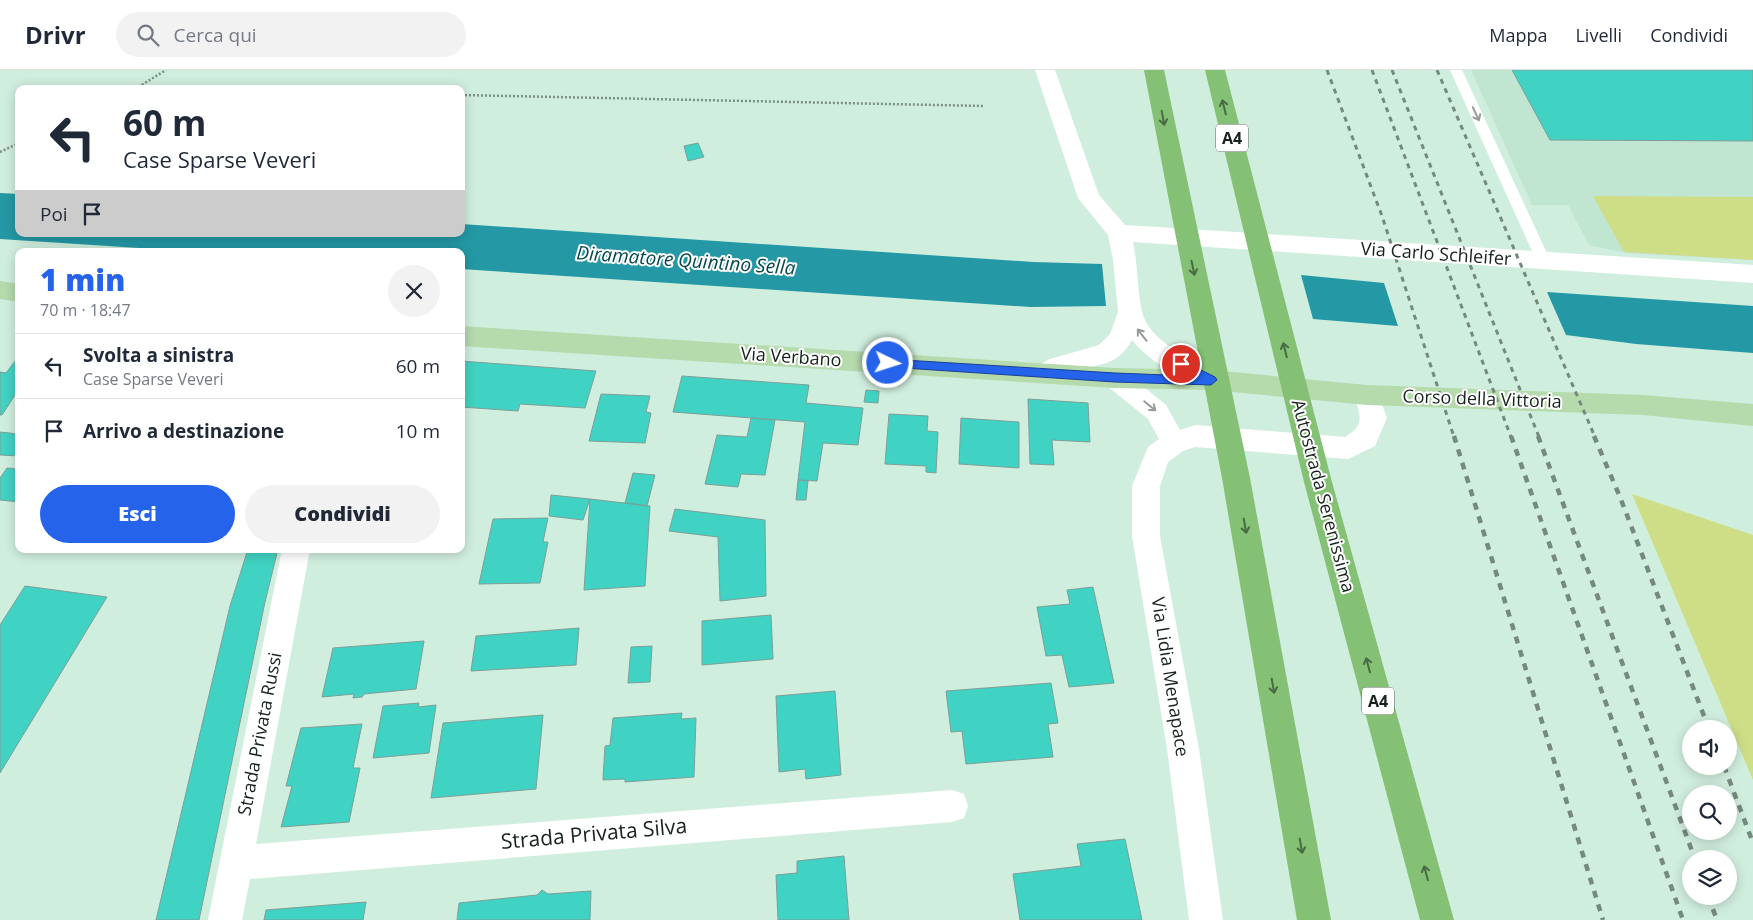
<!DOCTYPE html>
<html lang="it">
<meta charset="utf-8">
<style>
body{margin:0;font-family:"Open Sans",sans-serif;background:#f2f2f3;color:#1f2937;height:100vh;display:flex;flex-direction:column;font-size:19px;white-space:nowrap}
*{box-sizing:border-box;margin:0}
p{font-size:16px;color:#747a83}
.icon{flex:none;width:28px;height:28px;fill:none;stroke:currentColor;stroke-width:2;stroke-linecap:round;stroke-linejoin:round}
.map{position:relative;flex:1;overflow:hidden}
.details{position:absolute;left:15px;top:178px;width:450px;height:305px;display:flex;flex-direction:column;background:#fff;border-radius:10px;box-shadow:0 2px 12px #0003}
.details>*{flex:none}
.top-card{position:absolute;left:15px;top:15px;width:450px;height:152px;border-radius:10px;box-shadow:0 2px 12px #0003;background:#fff;color:#1f2937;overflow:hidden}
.controls{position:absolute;left:1682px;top:650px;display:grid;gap:10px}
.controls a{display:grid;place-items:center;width:55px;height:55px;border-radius:50%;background:#fff;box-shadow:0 2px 12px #0003;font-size:25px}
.pin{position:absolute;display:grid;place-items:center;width:42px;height:42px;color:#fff;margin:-21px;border:2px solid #fff;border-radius:50%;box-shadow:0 1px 5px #0007}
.me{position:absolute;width:55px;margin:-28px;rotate:94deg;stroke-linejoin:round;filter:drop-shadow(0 0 4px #0008)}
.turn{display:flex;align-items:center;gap:18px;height:105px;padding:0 25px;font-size:22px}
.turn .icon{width:65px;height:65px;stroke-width:2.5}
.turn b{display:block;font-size:35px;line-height:42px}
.then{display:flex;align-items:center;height:48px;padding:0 25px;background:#0003;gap:10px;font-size:19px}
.round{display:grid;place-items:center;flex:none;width:52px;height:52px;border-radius:26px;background:#f2f2f3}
.head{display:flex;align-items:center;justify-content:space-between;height:85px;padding:0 25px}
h1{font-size:30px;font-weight:800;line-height:38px;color:#2563eb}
.action{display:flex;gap:10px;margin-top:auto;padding:10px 25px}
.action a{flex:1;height:58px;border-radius:30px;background:#2563eb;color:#fff;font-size:20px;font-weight:800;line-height:58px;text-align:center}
.action a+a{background:#f2f2f3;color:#1f2937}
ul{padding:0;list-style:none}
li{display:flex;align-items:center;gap:15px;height:65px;padding:0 25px;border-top:1px solid #e0e1e3}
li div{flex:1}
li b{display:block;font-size:19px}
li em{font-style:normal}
header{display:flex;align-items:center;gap:30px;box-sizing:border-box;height:70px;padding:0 25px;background:#fff;border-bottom:1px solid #e0e1e3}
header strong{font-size:24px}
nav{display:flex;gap:28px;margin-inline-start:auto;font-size:18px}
.search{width:350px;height:45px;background:#f2f2f3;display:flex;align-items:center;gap:12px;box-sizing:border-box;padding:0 18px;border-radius:28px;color:#747a83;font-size:19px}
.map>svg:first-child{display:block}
</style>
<header>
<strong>Drivr</strong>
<div class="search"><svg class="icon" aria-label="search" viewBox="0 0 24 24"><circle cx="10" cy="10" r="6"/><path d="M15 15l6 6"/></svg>Cerca qui</div>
<nav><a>Mappa</a><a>Livelli</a><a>Condividi</a></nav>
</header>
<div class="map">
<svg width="1753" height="850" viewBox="0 0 1753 850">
<rect width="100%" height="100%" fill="#d0eede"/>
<path fill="#c0e5d1" d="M1471,0H1753V190L1627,183L1589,175L1568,135H1532Z"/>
<path fill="#cede87" d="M1593,126L1753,127V190L1624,182Z
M1632,424L1753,465V710Z"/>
<path fill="#2498a5" d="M0,123L19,124V164H461V154L1033,192L1102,194L1106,236L1031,237L461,199V181H185L0,169Z
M1301,205L1384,213L1398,256L1313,249Z
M1547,222L1753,236V283L1636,274L1566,265Z"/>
<path fill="#40d2c2" stroke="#7d9f99" d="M1512,0H1753V71L1550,70Z
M698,73L704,87L688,91L684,76Z
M19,286V319L2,345H0V302L6,303Z
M461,291L596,301L585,338L520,334L518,341L461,337Z
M682,306L809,315L806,333L863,338L858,375L823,373L817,411L798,410L805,352L673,342Z
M866,320L879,321L878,333L864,332Z
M601,324L650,326L646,342L651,343L645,373L589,371Z
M1028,329L1088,333L1090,372L1052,370L1054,395L1030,394Z
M889,344L928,346L927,361L938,362L936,403L926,402V396L885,394Z
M751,348L775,350L765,405L741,404L738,417L705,414L717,365L747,367Z
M961,348L1019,352V398L959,394Z
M0,362L19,364V386L0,385Z
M7,398L19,399V432L0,430V408Z
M633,403L655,405L647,436L625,433Z
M798,410L808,411L806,430H796Z
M551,425L590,429L583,450L549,446Z
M590,429L650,436L645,516L584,520Z
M675,439L765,450L766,526L720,531L718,467L669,461Z
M548,448L543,472H548L540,513L479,514L493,449Z
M248,479H278L265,532L199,850H156L230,536Z
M25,516L107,527L0,703V555Z
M1093,517L1114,613L1069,617L1062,585L1046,586L1037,537L1070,534L1067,520Z
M771,545L773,589L702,595V551Z
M579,558L576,595L471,601L476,566Z
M424,571L416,619L364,624L362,627L353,628L354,624L322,627L333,578Z
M652,576L650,612L628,613L631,577Z
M1051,613L1058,653L1048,654L1053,687L966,694L962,661L951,662L946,621Z
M835,621L841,705L806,709L805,699L779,702L776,626Z
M419,633L418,637L436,635L429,683L373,688L383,636Z
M682,643L681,649L696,648L694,707L625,712V709L603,710L605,676L610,675L613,648Z
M543,645L536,719L431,728L443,653Z
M362,654L353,698H360L349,752L281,757L292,716H286L301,658Z
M1125,769L1142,850H1020L1013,804L1081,796L1077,774Z
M844,786L849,850H778L776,805L797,803V791Z
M542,820L548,824L591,821L590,850H457L459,833L537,825Z
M366,832L363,850H264L266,840Z"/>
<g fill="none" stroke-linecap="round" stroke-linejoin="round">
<path stroke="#7a8f83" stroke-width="2.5" stroke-dasharray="2 2" stroke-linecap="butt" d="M138,17L204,19
M135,19L166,0
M461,25L983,36
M0,82L19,73"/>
<path fill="#fff" fill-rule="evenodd" d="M1450,0H1462L1551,192L1549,196L1544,197L1539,196L1537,192Z"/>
<path fill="#fff" fill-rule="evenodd" d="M1035,0H1055L1099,125L1125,155L1753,195V213L1133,172C1138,195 1137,219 1142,242C1150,274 1194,289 1220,303L1224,310L1220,317L1211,320C1183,311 1151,293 1132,270C1117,298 1097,293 1071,302C1063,305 1055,310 1046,313L1037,310L1033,303L1037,296L1050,289L1099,275L1110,264L1118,242L1113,190L1108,165L1078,128Z
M1115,298L1124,301L1166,335L1180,360L1195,355L1345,367C1366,355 1360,345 1354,325L1358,318L1367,315L1376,318L1387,348L1375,376L1348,389L1195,377L1183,381L1168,392L1160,416V466L1199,679L1223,850H1189L1167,679L1132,466V416L1148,377L1159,369L1148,349L1106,315L1102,308L1106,301Z
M282,479H310L256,774L952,720L964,724L968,736L964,748L952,752L250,809L242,850H208Z"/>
<path fill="#b5daac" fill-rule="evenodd" d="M0,211L19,214V232L0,229Z
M461,256L1115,298L1211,300L1367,315L1643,325L1753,334V356L1643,345L1367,335L1211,320L1115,318L461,276Z"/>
<path fill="#84c175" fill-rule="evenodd" d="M1144,0H1164L1250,408L1331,850H1297L1222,408Z
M1205,0H1225L1332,412L1454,850H1420L1304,412Z"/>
<path stroke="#75897e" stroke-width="3" stroke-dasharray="5 5" stroke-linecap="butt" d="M1327,0L1382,146L1454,367
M1372,0L1511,367
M1392,0L1539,367
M1437,0L1595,367"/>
<path stroke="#75897e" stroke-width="4.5" stroke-dasharray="7 7" stroke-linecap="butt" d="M1454,366L1603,850
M1511,366L1683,850
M1538,366L1695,789
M1594,366L1620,427L1709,659
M1724,696L1753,773
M1708,826L1717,850"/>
</g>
<defs><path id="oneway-shaft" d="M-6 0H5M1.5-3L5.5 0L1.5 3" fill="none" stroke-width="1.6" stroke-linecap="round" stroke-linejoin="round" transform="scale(1.25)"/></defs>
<g stroke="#486a44">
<use href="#oneway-shaft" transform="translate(1224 37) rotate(-104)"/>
<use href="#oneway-shaft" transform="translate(1163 48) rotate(79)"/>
<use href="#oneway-shaft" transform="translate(1193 198) rotate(78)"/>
<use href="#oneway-shaft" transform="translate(1285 280) rotate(-104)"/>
<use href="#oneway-shaft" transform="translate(1245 456) rotate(80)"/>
<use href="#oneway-shaft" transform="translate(1368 595) rotate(-105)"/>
<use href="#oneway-shaft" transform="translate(1273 616) rotate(80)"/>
<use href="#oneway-shaft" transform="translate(1301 776) rotate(80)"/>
<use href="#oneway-shaft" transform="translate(1426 803) rotate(-105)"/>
</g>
<g stroke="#979c99">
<use href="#oneway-shaft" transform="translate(1476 44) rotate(65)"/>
<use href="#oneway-shaft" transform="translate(1142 265) rotate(-128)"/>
<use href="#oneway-shaft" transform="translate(1150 336) rotate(39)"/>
</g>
<path fill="#2563eb" stroke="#184099" d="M888,289L1115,303L1194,306L1177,297L1176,294L1177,291L1181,290L1215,307L1217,310L1211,315L1115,312L888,297L883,293Z"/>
<g text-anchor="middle" stroke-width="4" stroke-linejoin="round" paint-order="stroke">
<g fill="#fff" stroke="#5d6460" stroke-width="1">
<rect x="1216" y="54.5" width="32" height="27" rx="4"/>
<rect x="1362" y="617.5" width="32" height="27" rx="4"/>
</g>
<g font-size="16" font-weight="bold" fill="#17221c">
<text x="1232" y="74">A4</text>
<text x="1378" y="637">A4</text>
</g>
<g font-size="18" fill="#17221c" stroke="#fff">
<text transform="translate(1436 184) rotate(4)" y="6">Via Carlo Schleifer</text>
<text transform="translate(791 287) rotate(4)" y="6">Via Verbano</text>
<text transform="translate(1482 329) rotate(2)" y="6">Corso della Vittoria</text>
<text transform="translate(1323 426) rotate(75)" y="6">Autostrada Serenissima</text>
<text transform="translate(1170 607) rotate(81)" y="6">Via Lidia Menapace</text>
<text transform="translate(260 664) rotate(-79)" y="6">Strada Privata Russi</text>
</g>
<g font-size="19" font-style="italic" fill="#04484f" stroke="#fff">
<text transform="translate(686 190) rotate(4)" y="7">Diramatore Quintino Sella</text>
</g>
<g font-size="21" fill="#17221c" stroke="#fff">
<text transform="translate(594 764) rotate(-5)" y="7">Strada Privata Silva</text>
</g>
</g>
</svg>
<div class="controls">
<a><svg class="icon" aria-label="sound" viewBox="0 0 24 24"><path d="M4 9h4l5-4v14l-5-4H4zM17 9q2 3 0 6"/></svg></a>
<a><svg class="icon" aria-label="search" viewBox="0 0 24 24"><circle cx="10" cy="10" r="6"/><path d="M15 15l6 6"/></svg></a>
<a><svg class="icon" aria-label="layers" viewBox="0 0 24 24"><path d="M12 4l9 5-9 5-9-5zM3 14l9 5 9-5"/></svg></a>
</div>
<div class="pin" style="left:1181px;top:294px;background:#d93025"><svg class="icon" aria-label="arrive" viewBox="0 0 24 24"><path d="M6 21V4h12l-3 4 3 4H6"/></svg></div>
<svg class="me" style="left:888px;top:293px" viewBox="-20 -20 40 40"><circle r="17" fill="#2563eb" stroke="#fff" stroke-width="3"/><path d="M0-11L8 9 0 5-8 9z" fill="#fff"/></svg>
<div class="top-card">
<div class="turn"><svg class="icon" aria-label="left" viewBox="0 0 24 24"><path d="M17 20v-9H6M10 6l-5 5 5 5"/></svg><div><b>60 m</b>Case Sparse Veveri</div></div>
<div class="then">Poi<svg class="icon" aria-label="arrive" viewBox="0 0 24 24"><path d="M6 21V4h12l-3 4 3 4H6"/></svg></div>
</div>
<section class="details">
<div class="head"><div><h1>1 min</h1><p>70 m · 18:47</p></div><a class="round"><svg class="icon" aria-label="close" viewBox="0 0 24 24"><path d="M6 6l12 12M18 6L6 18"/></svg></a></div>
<ul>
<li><svg class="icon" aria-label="left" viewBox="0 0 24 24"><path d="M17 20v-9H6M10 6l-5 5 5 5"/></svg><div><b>Svolta a sinistra</b><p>Case Sparse Veveri</p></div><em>60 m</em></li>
<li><svg class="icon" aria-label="arrive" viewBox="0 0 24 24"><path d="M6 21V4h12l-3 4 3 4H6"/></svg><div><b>Arrivo a destinazione</b></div><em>10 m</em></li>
</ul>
<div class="action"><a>Esci</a><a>Condividi</a></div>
</section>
</div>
